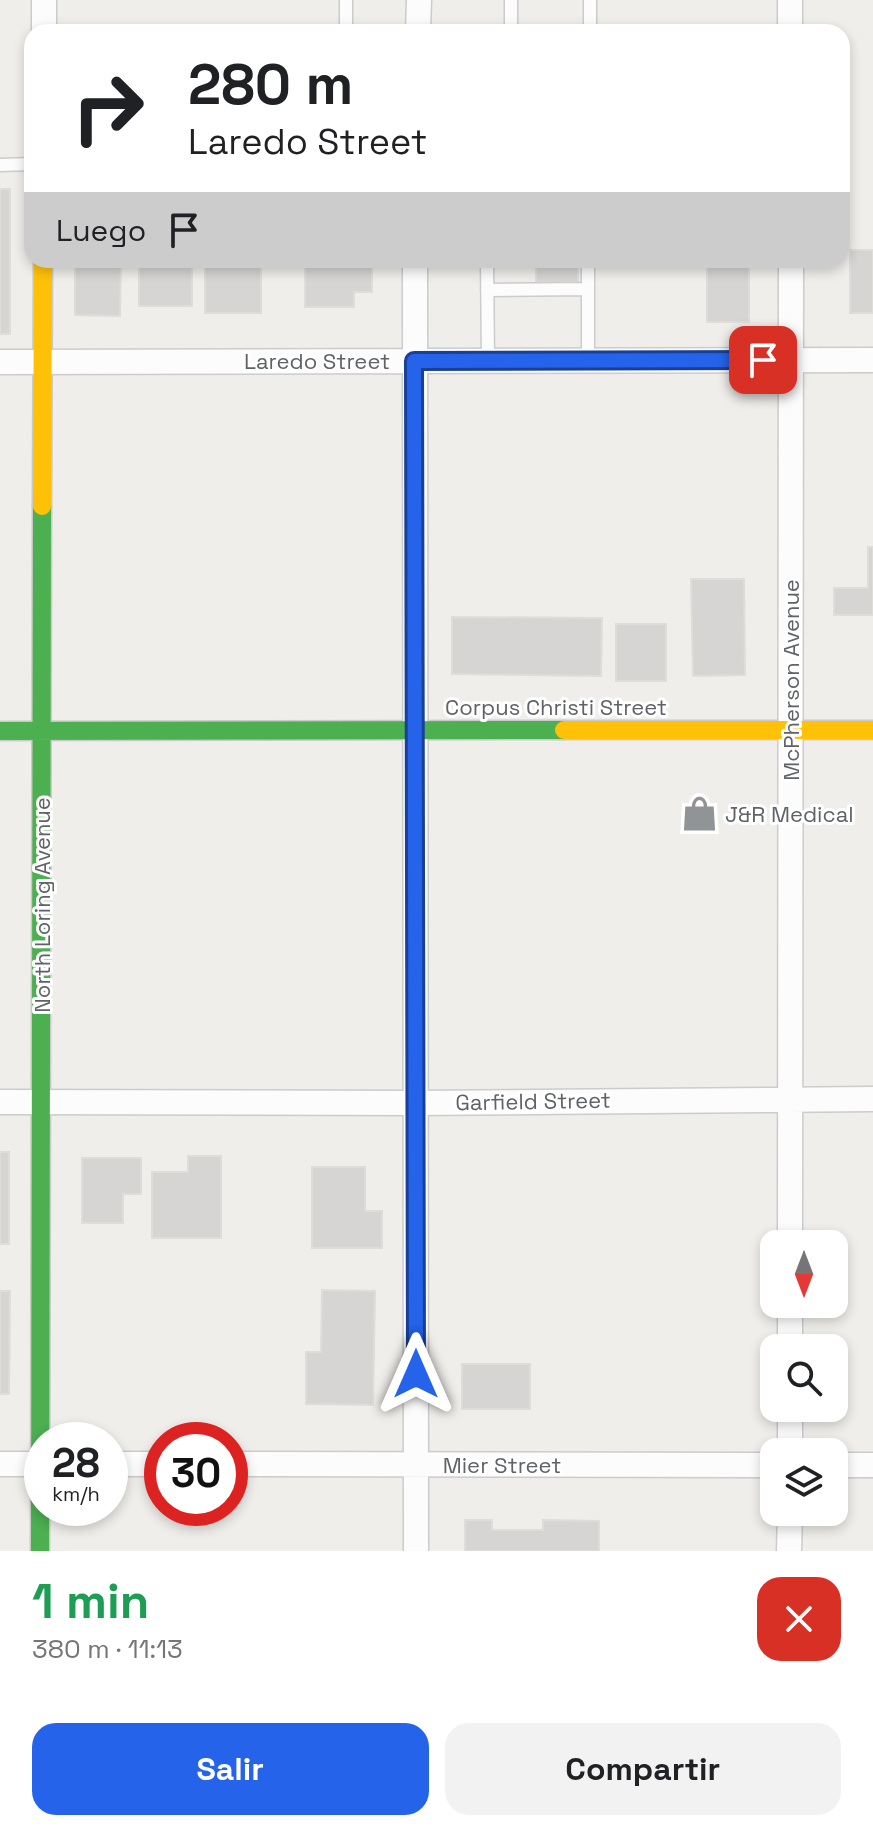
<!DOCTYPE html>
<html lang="es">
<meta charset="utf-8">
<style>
body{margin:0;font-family:"Space Grotesk",sans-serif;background:#f2f2f2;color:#202124;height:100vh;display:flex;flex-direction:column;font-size:30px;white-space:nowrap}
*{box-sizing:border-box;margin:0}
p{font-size:26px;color:#757577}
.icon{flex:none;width:44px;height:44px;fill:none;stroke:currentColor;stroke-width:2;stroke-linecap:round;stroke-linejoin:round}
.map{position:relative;height:1551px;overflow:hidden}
.sheet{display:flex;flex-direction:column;background:#fff;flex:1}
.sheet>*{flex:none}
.guide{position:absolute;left:24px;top:24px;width:826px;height:244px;border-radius:24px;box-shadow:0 4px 12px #0003;background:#fff;color:#202124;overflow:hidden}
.needle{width:52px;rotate:180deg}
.buttons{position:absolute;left:760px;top:1230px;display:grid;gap:16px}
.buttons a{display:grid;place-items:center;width:88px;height:88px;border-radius:16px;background:#fff;box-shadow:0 4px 12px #0003;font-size:40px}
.speed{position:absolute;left:24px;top:1422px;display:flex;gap:16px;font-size:40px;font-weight:700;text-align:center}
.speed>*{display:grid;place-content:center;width:104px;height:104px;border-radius:50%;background:#fff;box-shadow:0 4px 12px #0003;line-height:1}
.speed small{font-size:20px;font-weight:400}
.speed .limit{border:12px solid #d22;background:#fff;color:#111}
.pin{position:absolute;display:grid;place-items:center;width:68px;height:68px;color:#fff;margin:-34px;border-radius:16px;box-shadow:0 4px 12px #0006}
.me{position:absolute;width:88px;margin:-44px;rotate:0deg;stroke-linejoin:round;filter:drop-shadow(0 0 6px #0008)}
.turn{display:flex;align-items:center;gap:28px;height:168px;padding:0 32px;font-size:36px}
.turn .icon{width:104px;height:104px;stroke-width:2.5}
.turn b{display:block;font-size:56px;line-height:68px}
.then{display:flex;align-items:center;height:76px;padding:0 32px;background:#0003;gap:16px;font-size:30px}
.round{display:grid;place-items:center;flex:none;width:84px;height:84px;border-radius:24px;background:#f2f2f2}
.head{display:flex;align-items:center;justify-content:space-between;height:136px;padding:0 32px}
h1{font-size:48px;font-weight:700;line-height:60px;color:#1e9e55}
.button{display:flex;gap:16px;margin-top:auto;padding:16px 32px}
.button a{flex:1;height:92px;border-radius:24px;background:#2563eb;color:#fff;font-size:32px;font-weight:700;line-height:92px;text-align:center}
.button a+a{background:#f2f2f2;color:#202124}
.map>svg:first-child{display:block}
</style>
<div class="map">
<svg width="873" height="1551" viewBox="0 0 873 1551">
<rect width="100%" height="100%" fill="#efeeea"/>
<path fill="#d6d5d3" stroke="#deddd9" stroke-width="2" d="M0,189H10V334H0Z
M850,250H873V313H850Z
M75,260H121L120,316L75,315Z
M139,260H192V306H139Z
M205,260H261V313H205Z
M305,260H372V292H354V307H305Z
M536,260H578V282H536Z
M707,260H749V322H707Z
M868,547H873V615H834V588H868Z
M691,579H744L745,675L693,676Z
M452,617L602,618L601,676L452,674Z
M616,624H666V681H616Z
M0,1152H9V1244H0Z
M188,1156H221V1238H152V1172H188Z
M82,1158H141V1194H123V1223H82Z
M312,1167H365V1211H382V1248H312Z
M322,1290L375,1291L373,1405L306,1404V1352H321Z
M0,1291H10L9,1394H0Z
M462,1364H530V1409H462Z
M465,1520H492V1530H543V1520L599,1521V1551H465Z"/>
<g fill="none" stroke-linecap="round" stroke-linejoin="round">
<defs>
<path id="lane" d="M346,0V32
M511,0V32
M590,32V0
M0,165L32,164
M487,260L488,361
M588,260V361
M487,290L587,289"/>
<path id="street" d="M790,0V32
M44,32V0
M418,32L419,0
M415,260L416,1551
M0,362L873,360
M0,1102L415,1103L873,1099
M790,1244L791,260
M790,1304V1348
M790,1408V1452
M0,1464H42
M110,1464H162
M230,1464L774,1465
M834,1465H873
M789,1551L790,1512"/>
<path id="fast" d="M0,731L564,730
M40,1551L42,506"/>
<path id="slow" d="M42,506L43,260
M564,730H873"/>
</defs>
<use href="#lane" stroke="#cbcccc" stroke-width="15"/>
<use href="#street" stroke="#cbcccc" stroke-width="27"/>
<use href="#fast" stroke="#cacacb" stroke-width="21"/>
<use href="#slow" stroke="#cacacb" stroke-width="21"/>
<use href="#lane" stroke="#fdfcfc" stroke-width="12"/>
<use href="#street" stroke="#fdfcfc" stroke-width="24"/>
<use href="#fast" stroke="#4caf50" stroke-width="18"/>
<use href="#slow" stroke="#ffc107" stroke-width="18"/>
</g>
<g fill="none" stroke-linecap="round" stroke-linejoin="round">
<defs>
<path id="route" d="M416,1374L414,361L763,360"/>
</defs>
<use href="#route" stroke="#184099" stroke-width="20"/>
<use href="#route" stroke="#2563eb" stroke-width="14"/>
</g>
<defs>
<symbol id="shop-bare" viewBox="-9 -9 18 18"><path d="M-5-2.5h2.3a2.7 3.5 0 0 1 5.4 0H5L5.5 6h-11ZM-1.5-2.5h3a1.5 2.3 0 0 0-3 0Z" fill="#919496" stroke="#fff" stroke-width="2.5" paint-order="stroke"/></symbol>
</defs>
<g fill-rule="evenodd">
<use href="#shop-bare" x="674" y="788" width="51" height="51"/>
</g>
<g text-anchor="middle" stroke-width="6" stroke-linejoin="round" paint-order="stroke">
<g font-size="22" fill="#5f6368" stroke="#fff">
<text x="317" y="369">Laredo Street</text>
<text transform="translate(791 680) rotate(-90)" y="8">McPherson Avenue</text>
<text x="556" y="715">Corpus Christi Street</text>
<text transform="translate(42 905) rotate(-90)" y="8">North Loring Avenue</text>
<text transform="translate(533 1101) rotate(-1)" y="8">Garfield Street</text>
<text x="502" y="1473">Mier Street</text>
</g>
<g font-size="22" fill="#5f6368" stroke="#fff" text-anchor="start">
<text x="725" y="822">J&amp;R Medical</text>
</g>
</g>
</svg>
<div class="buttons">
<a><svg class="needle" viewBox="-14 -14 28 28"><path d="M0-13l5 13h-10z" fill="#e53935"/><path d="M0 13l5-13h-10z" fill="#757577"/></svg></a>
<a><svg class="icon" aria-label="search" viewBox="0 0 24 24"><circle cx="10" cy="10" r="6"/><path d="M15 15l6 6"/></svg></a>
<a><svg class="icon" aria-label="layers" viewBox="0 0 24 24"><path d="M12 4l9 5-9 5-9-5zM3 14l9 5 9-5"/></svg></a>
</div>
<div class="speed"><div>28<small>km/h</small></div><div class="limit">30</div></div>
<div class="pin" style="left:763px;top:360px;background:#d93025"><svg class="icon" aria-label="arrive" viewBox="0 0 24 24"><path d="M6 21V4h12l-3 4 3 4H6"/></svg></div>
<svg class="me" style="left:416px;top:1374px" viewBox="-20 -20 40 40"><path d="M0-17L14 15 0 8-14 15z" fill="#2563eb" stroke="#fff" stroke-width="4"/></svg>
<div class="guide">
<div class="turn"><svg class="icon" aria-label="right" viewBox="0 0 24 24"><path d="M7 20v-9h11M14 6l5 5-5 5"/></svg><div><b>280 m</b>Laredo Street</div></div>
<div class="then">Luego<svg class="icon" aria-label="arrive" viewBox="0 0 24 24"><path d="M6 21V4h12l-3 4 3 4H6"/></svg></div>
</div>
</div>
<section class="sheet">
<div class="head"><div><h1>1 min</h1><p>380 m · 11:13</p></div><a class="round" style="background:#d93025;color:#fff"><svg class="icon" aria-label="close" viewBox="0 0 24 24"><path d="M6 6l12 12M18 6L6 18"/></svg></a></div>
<div class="button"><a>Salir</a><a>Compartir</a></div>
</section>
